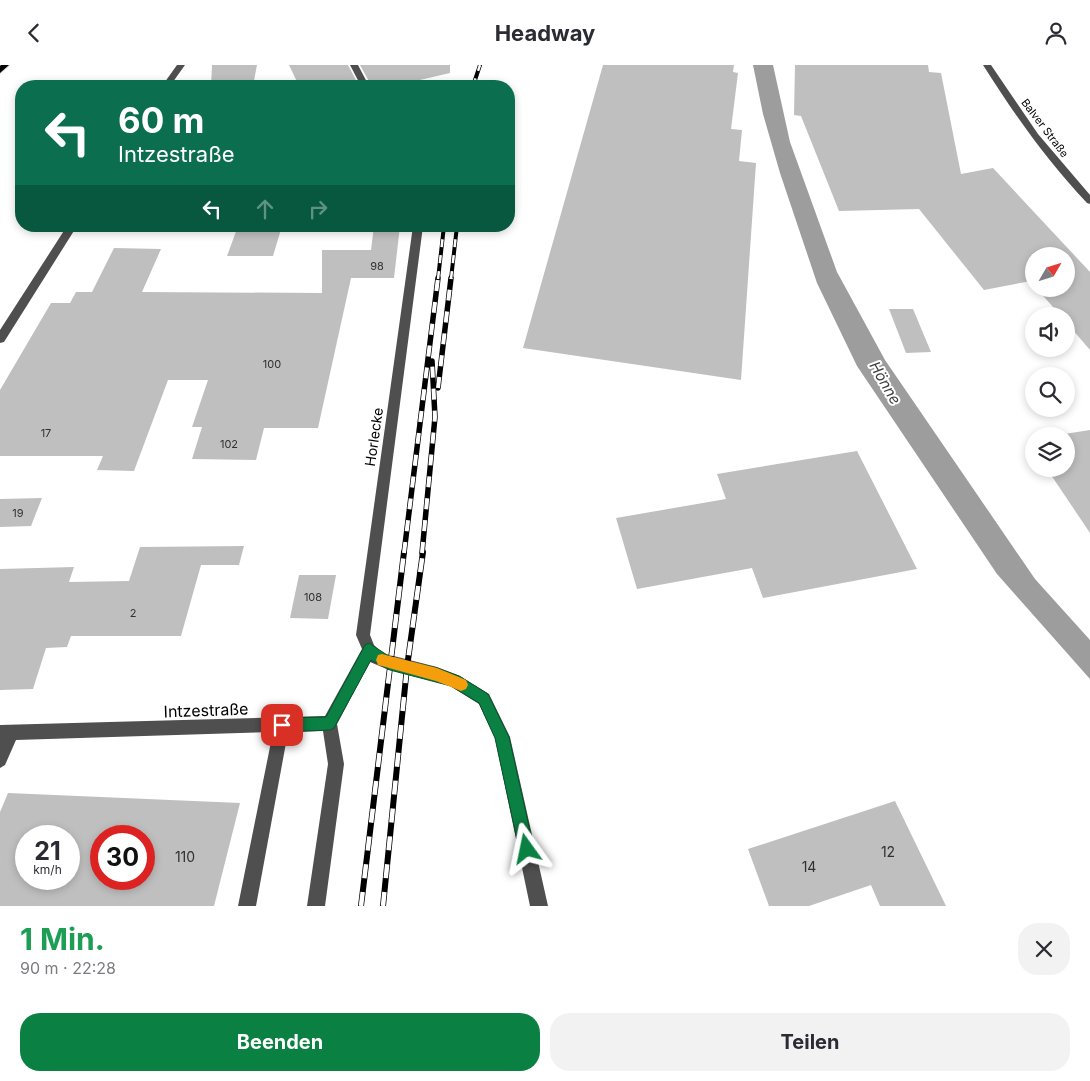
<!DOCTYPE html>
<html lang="de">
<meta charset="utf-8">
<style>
body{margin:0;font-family:Inter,sans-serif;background:#f2f2f3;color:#2b2b33;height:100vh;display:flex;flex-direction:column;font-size:19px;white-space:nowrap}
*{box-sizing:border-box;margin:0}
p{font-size:16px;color:#7c7c81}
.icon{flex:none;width:28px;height:28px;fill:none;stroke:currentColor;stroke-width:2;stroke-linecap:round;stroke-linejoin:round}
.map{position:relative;height:841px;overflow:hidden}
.drawer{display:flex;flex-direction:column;background:#fff;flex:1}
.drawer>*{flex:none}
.hud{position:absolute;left:15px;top:15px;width:500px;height:152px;border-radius:20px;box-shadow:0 2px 8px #0003;background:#0b6e4f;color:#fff;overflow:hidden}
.needle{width:32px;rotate:51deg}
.buttons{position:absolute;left:1025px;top:182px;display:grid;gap:10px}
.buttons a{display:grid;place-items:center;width:50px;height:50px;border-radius:50%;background:#fff;box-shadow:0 2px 8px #0003;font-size:25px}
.speed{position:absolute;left:15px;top:760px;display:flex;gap:10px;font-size:25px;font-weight:700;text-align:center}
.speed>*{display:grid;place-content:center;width:65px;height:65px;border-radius:50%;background:#fff;box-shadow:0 2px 8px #0003;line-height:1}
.speed small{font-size:12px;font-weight:400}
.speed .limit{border:8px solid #d22;background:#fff;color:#111}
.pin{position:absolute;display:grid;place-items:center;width:42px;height:42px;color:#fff;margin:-21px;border-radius:10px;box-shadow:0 2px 8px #0006}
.me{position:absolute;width:55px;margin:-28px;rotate:348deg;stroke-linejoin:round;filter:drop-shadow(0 0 4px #0008)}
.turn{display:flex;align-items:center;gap:18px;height:105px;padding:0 20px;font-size:22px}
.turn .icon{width:65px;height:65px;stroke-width:2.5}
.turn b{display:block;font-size:35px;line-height:42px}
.lanes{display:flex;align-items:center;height:48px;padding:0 20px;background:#0003;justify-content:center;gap:25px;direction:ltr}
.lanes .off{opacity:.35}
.round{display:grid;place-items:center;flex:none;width:52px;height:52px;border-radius:20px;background:#f2f2f3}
.headline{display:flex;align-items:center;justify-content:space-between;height:85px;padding:0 20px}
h1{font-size:30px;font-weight:700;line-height:38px;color:#1e9e55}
.button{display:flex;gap:10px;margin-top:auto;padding:10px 20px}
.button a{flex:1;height:58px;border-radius:20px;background:#0b8043;color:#fff;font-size:20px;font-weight:700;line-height:58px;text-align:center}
.button a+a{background:#f2f2f3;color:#2b2b33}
header{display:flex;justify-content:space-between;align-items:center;height:65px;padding:0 20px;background:#fff;font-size:22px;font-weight:700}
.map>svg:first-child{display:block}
</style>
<header><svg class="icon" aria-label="back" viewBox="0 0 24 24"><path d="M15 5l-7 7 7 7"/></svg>Headway<svg class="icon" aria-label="person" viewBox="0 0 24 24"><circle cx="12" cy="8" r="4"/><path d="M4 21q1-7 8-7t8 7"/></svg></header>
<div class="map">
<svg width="1090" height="841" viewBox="0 0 1090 841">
<rect width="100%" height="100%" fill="#fff"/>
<path fill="#9d9d9d" d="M753,0H773L790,77L837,207L885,295L1035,514L1090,575V614L997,509L857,301L817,218L780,108L763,49Z"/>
<path fill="#bfbfbf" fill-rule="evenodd" d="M212,0H257L253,21H211Z
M289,0H348L359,21H299Z
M360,0H450V8L394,21H391L388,16L371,20Z
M603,0H734L733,7L738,8L731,64L742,65L739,96L756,98L741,315L523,283Z
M795,0H928L929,7L941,8L961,109L993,103L1090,207V285L1066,257V251H1061L1037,224H1066V191H1034V220L1031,216L984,225L919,144L839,146L801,51L794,50Z
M238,161H282L273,191H227Z
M374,161H400L394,213H351L318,363H264L256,395L192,394L202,362H192L208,315H168L134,406L97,405L103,391H0V325L51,238H70L76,227H92L114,183L161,184L142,227L322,228V185H371Z
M889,244H913L931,287L906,288Z
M1090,365V468L1047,404H1066V371H1052Z
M857,386L917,504L763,533L752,503L637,524L616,453L726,434L717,409Z
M42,433L31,461L0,462V434Z
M244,481L239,500H201L181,571H71L67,582L46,583L33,624L0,625V504L74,502L69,517L129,516L140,482Z
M299,510H336L328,554L290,553Z
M8,728L240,738L214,841H0V747ZM26,771H69V814H26ZM101,771H144V814H101Z
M895,736L946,841H880L871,820L809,841H769L748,784Z"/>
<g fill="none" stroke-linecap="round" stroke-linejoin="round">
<defs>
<path id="major" d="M1,0H9L0,8V1Z"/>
</defs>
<use href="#major" stroke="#dbdbdb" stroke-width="2"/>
<path fill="#4f4f4f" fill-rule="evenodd" d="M177,0H185L170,21H162Z
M350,0H358L369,21H361Z
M983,0H991L1038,69L1090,130V139L1087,138C1047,96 1014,49 983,0Z
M67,161H77L4,277L0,278V265Z
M413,161H423L370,570L374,580L382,588L437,602L460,611L489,629L510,672L548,841H530L495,673L479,639L450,621L437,616L389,605L370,597L337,659L344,699L325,841H307L328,699L323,666L288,667L256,841H238L273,667L16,675L5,700L0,703V660L325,651L362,584L356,570Z"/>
<use href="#major" fill="#000" fill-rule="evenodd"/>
<defs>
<path id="rail-far2" d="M473,21L480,0
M438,214L444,161
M451,214L457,161"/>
<path id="rail-far1" d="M438,323L451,213
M404,488L438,213
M422,488L435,352L432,296"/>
<path id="rail" d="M361,841L404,487
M383,841L407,602L423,487"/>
</defs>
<use href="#rail-far2" stroke="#000" stroke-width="4"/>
<use href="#rail-far1" stroke="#000" stroke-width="5.5"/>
<use href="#rail" stroke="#000" stroke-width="6"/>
<use href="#rail-far2" stroke="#fff" stroke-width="2.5" stroke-dasharray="8" stroke-linecap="butt"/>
<use href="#rail-far1" stroke="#fff" stroke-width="4" stroke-dasharray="11" stroke-linecap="butt"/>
<use href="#rail" stroke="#fff" stroke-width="4.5" stroke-dasharray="14" stroke-linecap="butt"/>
</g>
<path fill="#0b8043" stroke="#07532c" d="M369,578L390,592L437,603L459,611L488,629L509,672L534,784L532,790L527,792L522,790L519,784L495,673L479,638L451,621L390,605L371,595L334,663L330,665L282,667L278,665L276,660L278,655L282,653L326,652L365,580Z"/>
<path fill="#f59e0b" d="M382,589L437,603L466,615L468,620L466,624L461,626L436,616L382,601L378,600L376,595L378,590Z"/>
<g text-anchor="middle" stroke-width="4" stroke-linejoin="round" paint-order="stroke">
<g font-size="11" fill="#000" stroke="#fff">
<text transform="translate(1045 63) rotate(53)" y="4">Balver Straße</text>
</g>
<g font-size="11" fill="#303030">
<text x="377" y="205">98</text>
<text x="272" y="303">100</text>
<text x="46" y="372">17</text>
<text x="229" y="383">102</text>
<text x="18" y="452">19</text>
<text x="313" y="536">108</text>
<text x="133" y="552">2</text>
</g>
<g font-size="14" fill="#000" stroke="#fff">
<text transform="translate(374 372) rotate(-82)" y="5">Horlecke</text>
</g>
<g font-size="14" fill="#303030">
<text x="888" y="792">12</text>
<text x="185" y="797">110</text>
<text x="809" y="807">14</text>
</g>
<g font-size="15" font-style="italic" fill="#3e3e3e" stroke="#fff">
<text transform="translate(885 318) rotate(60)" y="5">Hönne</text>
</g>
<g font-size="16" fill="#000" stroke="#fff">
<text transform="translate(206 645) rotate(-2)" y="6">Intzestraße</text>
</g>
</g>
</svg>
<div class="buttons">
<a><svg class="needle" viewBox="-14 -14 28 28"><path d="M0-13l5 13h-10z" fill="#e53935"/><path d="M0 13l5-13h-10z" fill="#7c7c81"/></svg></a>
<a><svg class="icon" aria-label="sound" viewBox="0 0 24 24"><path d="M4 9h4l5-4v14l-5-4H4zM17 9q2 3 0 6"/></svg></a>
<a><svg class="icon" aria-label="search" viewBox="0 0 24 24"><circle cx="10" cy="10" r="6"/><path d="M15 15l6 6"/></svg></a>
<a><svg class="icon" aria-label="layers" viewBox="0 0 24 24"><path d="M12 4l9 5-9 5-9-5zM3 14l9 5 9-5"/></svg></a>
</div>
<div class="speed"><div>21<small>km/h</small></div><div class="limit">30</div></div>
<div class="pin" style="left:282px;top:660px;background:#d93025"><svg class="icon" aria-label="arrive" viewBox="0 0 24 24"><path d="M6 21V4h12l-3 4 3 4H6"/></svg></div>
<svg class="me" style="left:527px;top:784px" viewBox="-20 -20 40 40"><path d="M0-17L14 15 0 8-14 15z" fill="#0b8043" stroke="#fff" stroke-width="4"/></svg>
<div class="hud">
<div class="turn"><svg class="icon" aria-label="left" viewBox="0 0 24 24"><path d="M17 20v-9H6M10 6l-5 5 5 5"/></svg><div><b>60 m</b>Intzestraße</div></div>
<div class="lanes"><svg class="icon" aria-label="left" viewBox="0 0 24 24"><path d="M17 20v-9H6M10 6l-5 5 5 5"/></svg><svg class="icon off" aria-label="ahead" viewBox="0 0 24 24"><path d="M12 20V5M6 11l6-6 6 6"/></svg><svg class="icon off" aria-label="right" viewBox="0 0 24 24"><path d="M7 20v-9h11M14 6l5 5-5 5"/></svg></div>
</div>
</div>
<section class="drawer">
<div class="headline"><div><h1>1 Min.</h1><p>90 m · 22:28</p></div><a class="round"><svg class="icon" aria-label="close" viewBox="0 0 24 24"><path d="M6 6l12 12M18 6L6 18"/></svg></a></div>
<div class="button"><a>Beenden</a><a>Teilen</a></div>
</section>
